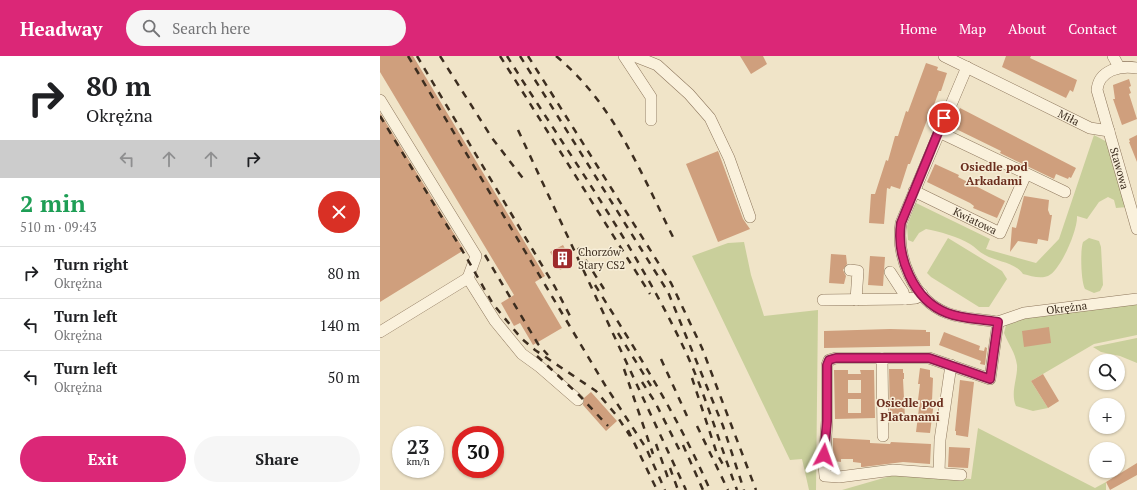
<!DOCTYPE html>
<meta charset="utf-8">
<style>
body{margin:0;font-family:"PT Serif",serif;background:#f6f6f6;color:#202124;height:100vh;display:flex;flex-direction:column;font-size:15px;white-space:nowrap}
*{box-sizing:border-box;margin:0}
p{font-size:13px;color:#757577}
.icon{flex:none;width:22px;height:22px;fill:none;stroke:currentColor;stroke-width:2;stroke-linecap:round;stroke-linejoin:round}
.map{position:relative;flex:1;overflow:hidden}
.sheet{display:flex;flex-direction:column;background:#fff;width:380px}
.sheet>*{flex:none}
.banner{background:#fff;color:#202124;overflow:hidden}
.controls{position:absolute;left:709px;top:298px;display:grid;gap:8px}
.controls a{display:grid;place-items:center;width:36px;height:36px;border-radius:50%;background:#fff;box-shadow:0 1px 3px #0004;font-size:20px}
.speed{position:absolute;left:12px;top:370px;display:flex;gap:8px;font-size:20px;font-weight:700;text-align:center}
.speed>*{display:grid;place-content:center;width:52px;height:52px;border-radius:50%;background:#fff;box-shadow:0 1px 3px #0004;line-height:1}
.speed small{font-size:10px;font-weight:400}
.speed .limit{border:6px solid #d22;background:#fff;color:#111}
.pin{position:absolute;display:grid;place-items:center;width:34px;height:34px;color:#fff;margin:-17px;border:2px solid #fff;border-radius:50%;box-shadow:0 1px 4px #0007}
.me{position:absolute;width:44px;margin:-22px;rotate:4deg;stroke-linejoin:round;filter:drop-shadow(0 0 3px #0008)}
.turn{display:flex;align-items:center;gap:14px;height:84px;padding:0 20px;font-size:18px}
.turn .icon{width:52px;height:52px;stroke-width:2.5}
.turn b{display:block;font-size:28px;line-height:34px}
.lanes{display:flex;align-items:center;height:38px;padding:0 20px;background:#0003;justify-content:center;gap:20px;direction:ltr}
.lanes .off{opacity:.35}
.round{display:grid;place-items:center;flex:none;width:42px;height:42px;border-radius:21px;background:#f6f6f6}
.summary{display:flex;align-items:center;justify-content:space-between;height:68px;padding:0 20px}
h1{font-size:24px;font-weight:800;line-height:30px;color:#1e9e55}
.primary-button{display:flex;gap:8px;margin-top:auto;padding:8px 20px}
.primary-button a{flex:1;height:46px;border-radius:24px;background:#db2777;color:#fff;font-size:16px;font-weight:800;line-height:46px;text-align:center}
.primary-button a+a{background:#f6f6f6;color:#202124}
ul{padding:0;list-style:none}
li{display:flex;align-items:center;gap:12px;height:52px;padding:0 20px;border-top:1px solid #e0e0e0}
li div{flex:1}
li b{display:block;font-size:15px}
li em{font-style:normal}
header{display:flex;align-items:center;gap:24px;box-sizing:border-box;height:56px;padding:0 20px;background:#db2777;color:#fff}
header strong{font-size:19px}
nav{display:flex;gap:22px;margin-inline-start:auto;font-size:14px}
.search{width:280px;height:36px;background:#f6f6f6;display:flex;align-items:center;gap:10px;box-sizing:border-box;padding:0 14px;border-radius:22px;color:#757577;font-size:15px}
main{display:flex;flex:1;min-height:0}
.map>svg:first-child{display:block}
</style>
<header>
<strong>Headway</strong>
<div class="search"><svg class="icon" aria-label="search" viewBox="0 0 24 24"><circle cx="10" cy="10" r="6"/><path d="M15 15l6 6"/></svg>Search here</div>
<nav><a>Home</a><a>Map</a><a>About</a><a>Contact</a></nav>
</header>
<main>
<section class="sheet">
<div class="banner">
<div class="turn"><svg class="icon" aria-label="right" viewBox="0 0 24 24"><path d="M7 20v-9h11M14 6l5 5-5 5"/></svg><div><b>80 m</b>Okrężna</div></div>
<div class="lanes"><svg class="icon off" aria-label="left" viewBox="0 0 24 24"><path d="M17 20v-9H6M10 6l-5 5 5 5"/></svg><svg class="icon off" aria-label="ahead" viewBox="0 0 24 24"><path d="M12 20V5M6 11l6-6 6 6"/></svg><svg class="icon off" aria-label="ahead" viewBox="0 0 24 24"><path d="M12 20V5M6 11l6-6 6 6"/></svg><svg class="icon" aria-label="right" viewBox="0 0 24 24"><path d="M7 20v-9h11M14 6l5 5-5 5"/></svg></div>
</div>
<div class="summary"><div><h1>2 min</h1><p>510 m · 09:43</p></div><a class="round" style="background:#d93025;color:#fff"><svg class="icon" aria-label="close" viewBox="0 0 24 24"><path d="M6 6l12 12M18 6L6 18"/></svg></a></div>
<ul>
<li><svg class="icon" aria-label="right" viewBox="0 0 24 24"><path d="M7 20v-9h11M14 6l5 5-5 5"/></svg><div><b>Turn right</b><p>Okrężna</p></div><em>80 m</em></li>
<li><svg class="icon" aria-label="left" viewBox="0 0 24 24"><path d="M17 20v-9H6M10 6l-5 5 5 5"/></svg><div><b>Turn left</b><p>Okrężna</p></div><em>140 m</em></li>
<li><svg class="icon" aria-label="left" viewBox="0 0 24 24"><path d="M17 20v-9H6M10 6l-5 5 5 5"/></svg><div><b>Turn left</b><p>Okrężna</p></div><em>50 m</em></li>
</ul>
<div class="primary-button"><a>Exit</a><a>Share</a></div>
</section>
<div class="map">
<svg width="757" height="434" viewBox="0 0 757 434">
<rect width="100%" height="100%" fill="#f0e4c8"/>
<path fill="#c9cf9b" d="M714,79L729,87L747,151L736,152L734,144L728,141L719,146L707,163L697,160C698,174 680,215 668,220C660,223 651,220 643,218C635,206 617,206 605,199C599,196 595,191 590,188C579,181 558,175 546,173L539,177L533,186L528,184L527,170L536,147L610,183L606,193L656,207L679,183Z
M568,182L622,215L627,223L609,251H599L551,221L547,217Z
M709,182L719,185L721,191L723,229L720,235L714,237L705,233C701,226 700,194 703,186Z
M364,186L371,219L384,260L438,254L436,434H429L422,403L410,404L312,200L348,187Z
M757,247V279L714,288L651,325L668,352L653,355L636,350C630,337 638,322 637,309C635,295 629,290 624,277L626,269L634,263Z
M757,282V307L740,300L721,296L713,291Z
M598,372L715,432L726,426V434H462L514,419L591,423Z"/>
<path fill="#cf9f7d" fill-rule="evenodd" d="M0,0H33L165,220L155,226L182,272L153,289L140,267L134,270L121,247L134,239L0,16Z
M360,0H383L387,8L371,18Z
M626,0H651L650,2L697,24L693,36L690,34L686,42L622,11Z
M546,7L558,11L557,14L567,17L561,35H559L550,60L549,59L530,108H528L520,133L511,130L510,133L507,132L504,168L489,167L491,138H495L506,104L508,105L515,80H518L526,55L528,56Z
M749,23L751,30L749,31L751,37L749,38L757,63L742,69L733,43H735L733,29Z
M580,52L696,112L691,122L689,121L688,123L676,118L674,123L620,97L621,95L574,72L578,64L575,62Z
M0,57L84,194L0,246Z
M757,79V106L749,86H750L749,83Z
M338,95L363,163L370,173L338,186L306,108Z
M555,108L579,119L578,121L625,145L617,162L593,152L594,150L590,147L547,126Z
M644,140L669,144L668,154L670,159H672L668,185L658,183L657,188L638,185L630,196L632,171L636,172Z
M183,189L193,207L180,214L170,196Z
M451,198L466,199L467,208L463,214L466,220L464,228L449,227Z
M490,200L505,201L503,230L488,229Z
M669,271L671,287L644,291L642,275Z
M510,273L546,274V276H550V290L444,292V275Z
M564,276L600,290L599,294L604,295L605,291L607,292L605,309L600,308L601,305L559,289Z
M540,312L550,314V321L553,322L552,345L554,346L550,377L536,376L540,344H538L540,328H538Z
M509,313H523V317H524V323H523L525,362H510Z
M454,314H468V318H481L480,314H494L495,362L455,363ZM468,324H481V337H468ZM468,343H481V357H468Z
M663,318L679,345L668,352L651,325Z
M580,324L594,326L588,381L576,379V375H575Z
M211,336L237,365L226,375L203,349L204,342Z
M453,382L490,384V387L510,388L511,386L551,388L550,408L523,406L483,411H481V407L473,406V403H461V406L453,405Z
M569,391L590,392L588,412L568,411Z
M757,407V419L730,434L726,426Z"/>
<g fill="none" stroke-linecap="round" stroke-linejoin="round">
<defs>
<g id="minor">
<path d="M244,0L271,41V64"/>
<path d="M254,0L277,9L309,38L330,62L349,102L370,161"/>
<path id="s1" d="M564,0L710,72L729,75"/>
<path d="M733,0L739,11"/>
<path d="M587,11L521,167C516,200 533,244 567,257C582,263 602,263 618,266"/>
<path id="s2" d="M757,12C740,9 719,14 717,34L757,173"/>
<path d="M0,44L96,200L88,222L115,265L142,298L160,311L198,344"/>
<path d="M559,76L685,136"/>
<path id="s3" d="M534,135L620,177L646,118"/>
<path d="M470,214L478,215L476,244"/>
<path d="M510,216L523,236L525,243"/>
<path d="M443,244L525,243L536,242L542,238"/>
<path d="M0,276L88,222"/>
<path d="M502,302L503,380"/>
<path d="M559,417L560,384L571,309"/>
<path id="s4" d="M581,419L513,414L459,421L445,420L444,409L447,365V309L449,304L456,302H549L610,323L618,266L644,257L757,243"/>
</g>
</defs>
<use href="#minor" stroke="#8d765c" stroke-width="12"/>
<use href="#minor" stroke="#faf1dc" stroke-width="11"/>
<path stroke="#3d2e20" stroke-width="2.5" stroke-dasharray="7 7" stroke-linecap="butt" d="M28,0L225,329L266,392L285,434
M37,0L175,231L190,260
M60,0L112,82L145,125
M120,0L270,238
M127,0C185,93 252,185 300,284C324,332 338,384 357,434
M140,0L288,236L343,370L364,434
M148,0L291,227L322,292L376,434
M176,0C234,48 261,117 294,183
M0,60L85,199L113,248L141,282L155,294L216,335L237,360L250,380
M138,74L306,434
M198,192L224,233
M105,199L158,288L168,299
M215,229C257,296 299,362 330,434
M238,277L271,330
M157,300L198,338L228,370
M281,303L307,360
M244,313L273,398
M312,322L337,398L345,412
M262,326L275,346L302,399
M317,370L348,434
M248,374L277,434
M276,388L288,422
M303,389L323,434
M290,412L298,434"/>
</g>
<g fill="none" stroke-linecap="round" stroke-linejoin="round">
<defs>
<path id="route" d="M444,399L447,365V309L449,304L456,302H549L610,323L618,266C602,263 582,263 567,257C533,244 516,200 521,167L564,62"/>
</defs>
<use href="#route" stroke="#8e194d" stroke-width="10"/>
<use href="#route" stroke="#db2777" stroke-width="7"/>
</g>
<defs>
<symbol id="building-square" viewBox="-11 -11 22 22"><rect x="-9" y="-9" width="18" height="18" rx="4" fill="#9e2a2b" stroke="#f7eed8"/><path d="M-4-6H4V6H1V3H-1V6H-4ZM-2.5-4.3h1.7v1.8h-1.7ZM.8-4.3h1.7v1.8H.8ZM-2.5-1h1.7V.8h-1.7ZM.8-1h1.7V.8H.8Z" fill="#fff"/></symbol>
</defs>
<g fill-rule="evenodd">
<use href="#building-square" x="170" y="190" width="25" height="25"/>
</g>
<g text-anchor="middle" stroke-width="3" stroke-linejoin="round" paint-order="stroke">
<g font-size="11" fill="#3d2e20" stroke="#f7eed8">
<text dy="4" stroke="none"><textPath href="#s1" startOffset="139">Miła</textPath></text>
<text dy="4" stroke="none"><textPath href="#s2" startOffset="133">Stawowa</textPath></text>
<text dy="4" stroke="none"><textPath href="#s3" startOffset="68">Kwiatowa</textPath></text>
<text dy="4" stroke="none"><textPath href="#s4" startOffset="546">Okrężna</textPath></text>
</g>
<g font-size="11" fill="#3d2e20" stroke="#f7eed8" text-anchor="start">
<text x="198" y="200">Chorzów<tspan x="198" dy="13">Stary CS2</tspan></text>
</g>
<g font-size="12" font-weight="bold" fill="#6b2e1e" stroke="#f7eed8">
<text x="614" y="115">Osiedle pod<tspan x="614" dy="14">Arkadami</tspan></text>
<text x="530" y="351">Osiedle pod<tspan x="530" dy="14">Platanami</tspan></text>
</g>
</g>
</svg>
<div class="controls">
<a><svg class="icon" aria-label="search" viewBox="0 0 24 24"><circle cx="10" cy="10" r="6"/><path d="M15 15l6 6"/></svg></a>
<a>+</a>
<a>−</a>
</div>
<div class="speed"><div>23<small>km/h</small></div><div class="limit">30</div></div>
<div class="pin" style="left:564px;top:62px;background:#d93025"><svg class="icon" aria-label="arrive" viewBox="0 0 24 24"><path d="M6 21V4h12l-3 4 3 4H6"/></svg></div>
<svg class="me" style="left:444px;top:399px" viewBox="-20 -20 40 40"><path d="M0-17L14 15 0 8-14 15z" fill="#db2777" stroke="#fff" stroke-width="4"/></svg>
</div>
</main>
